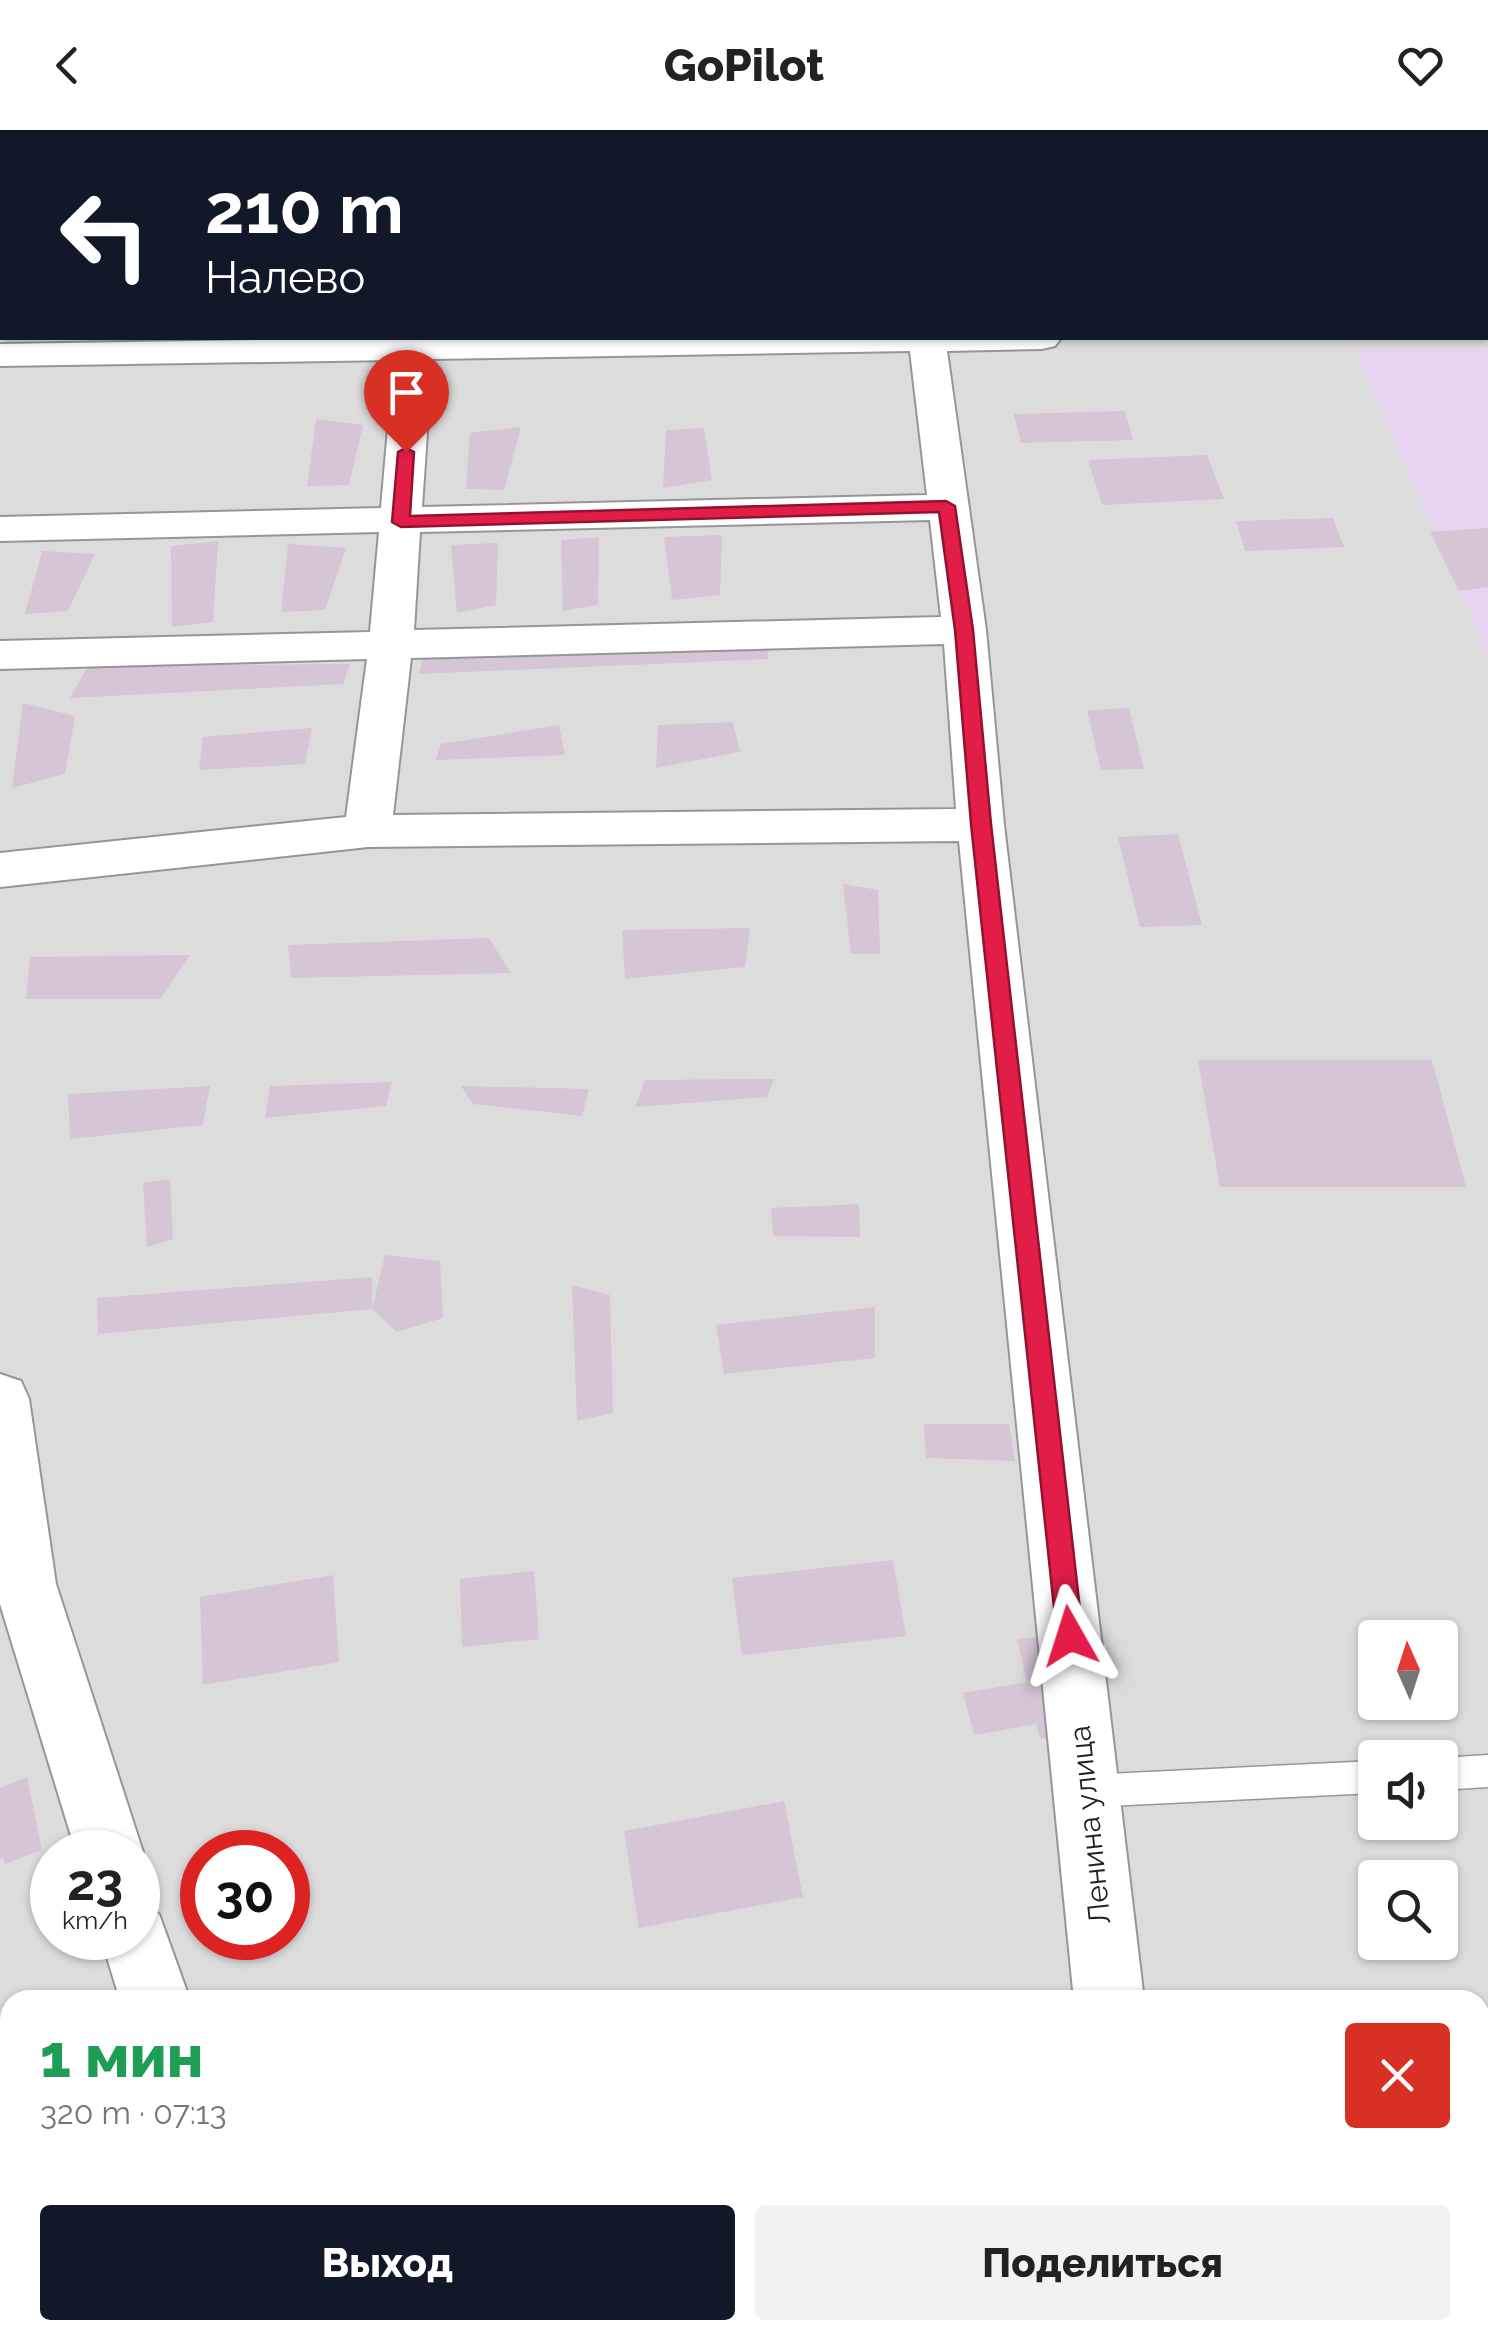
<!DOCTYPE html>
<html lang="ru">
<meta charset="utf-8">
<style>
body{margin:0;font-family:Raleway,sans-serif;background:#f2f2f2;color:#222;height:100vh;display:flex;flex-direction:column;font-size:38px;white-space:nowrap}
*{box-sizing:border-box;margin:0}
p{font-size:32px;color:#767676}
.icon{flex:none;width:55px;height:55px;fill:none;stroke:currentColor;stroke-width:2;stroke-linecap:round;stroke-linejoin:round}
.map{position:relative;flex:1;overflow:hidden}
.sheet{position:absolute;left:0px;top:1860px;width:1490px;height:350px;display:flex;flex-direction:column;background:#fff;border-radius:30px 30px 0 0;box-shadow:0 2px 8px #0004}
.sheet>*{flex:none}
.hud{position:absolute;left:0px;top:0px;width:1490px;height:210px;box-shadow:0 2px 8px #0004;background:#111827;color:#fff;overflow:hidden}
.needle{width:65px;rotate:357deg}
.tools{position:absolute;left:1358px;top:1490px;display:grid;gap:20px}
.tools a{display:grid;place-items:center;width:100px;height:100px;border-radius:10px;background:#fff;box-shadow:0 2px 8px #0004;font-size:50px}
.speed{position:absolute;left:30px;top:1700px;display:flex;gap:20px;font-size:50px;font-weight:700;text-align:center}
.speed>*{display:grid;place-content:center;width:130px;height:130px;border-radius:50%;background:#fff;box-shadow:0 2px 8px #0004;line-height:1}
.speed small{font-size:25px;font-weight:400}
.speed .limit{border:15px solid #d22;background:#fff;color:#111}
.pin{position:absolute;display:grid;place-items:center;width:85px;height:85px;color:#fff;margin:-102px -42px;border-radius:50% 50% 50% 0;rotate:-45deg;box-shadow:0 0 10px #0007}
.pin .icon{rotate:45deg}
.me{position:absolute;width:110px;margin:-55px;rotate:354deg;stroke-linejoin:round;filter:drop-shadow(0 0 8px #0008)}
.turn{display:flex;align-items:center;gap:35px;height:210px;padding:0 40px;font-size:45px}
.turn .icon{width:130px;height:130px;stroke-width:2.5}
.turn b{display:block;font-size:70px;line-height:85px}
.round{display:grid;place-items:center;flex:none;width:105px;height:105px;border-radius:10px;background:#f2f2f2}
.summary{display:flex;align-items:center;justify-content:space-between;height:170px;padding:0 40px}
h1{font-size:60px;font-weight:800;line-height:75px;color:#1e9e55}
.primary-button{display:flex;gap:20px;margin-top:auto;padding:20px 40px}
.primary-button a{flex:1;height:115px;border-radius:10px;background:#111827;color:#fff;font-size:40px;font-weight:800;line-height:115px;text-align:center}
.primary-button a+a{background:#f2f2f2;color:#222}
header{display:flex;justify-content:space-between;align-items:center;height:130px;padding:0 40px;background:#fff;font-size:45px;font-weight:800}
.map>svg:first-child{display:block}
</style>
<header><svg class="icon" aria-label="back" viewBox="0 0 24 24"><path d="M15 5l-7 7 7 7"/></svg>GoPilot<svg class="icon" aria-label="heart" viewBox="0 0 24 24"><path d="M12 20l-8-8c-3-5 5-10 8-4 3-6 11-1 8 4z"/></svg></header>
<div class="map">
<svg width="1488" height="2210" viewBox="0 0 1488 2210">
<rect width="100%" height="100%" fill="#f0e5ec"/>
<path fill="#dddcdd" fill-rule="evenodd" d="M0,0H1488V2210H0ZM2,2H1488V208H2ZM1375,1508H1440V1572H1375ZM1375,1628H1440V1692H1375ZM52,1722H138V1808H52ZM202,1722H288V1808H202ZM1375,1748H1440V1812H1375ZM10,1870H1480V2200H10Z"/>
<path fill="#e8d4f0" d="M1488,217V525L1355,219Z"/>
<path fill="#d6c5d5" d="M1125,281L1133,310L1021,313L1014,284Z
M316,289L363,295L349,355L307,356Z
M521,297L504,360L466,359L470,303Z
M704,298L712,350L663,358L666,300Z
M1207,325L1224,369L1102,375L1088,330Z
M1333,388L1344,417L1245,421L1236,391Z
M1488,398V457L1459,461L1430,402Z
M722,405L720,465L672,470L664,407Z
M599,407L598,475L563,481L561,410Z
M218,411L213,492L172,497L171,416Z
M498,413L496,475L457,483L451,415Z
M288,414L346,418L325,480L281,482Z
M42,421L95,424L68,481L25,484Z
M769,505L768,529L419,544L423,527Z
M350,534L343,554L70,568L88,536Z
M23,573L75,586L65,644L12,658Z
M1129,578L1144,639L1101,640L1087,580Z
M733,592L740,622L656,638L658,595Z
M559,595L565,625L436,630L441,614Z
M312,598L305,634L199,640L203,607Z
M1178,704L1202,795L1140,797L1118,707Z
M843,754L878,760L880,824H851Z
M750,798L745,837L625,849L622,800Z
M489,808L511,843L291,848L288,815Z
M190,825L160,869H26L30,827Z
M1198,930H1432L1466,1057H1220Z
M774,949L767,967L635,977L645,950Z
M392,952L386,976L265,988L270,956Z
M210,956L203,995L70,1009L68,964Z
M461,956L589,959L582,986L473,974Z
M170,1049L173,1109L147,1117L143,1053Z
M859,1074L860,1107L773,1106L771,1078Z
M385,1125L440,1131L443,1188L397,1202L372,1179Z
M372,1147V1179L98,1204L97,1168Z
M572,1155L610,1165L613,1283L577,1291Z
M875,1177V1228L724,1244L716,1195Z
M924,1294H1009L1015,1331L926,1328Z
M893,1430L906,1506L742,1525L732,1448Z
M534,1441L539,1509L462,1517L460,1449Z
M333,1445L339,1532L203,1555L200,1467Z
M1045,1506L1068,1606L1040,1609L1036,1594L974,1605L963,1563L1027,1552L1017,1509Z
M27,1647L42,1720L5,1734L3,1728L0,1729V1658Z
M784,1671L803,1767L639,1798L624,1701Z
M10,1916V2037L0,2041V1918Z"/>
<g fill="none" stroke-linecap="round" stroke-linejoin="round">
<defs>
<path id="service" d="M1488,1625V1657L1440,1660V1628Z
M1375,1631V1663L1087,1677L1075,1672L1071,1661L1075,1650L1087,1645Z"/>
<path id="minor" d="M413,0H447V2H414Z
M841,0H875L876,2H843Z
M1126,0H1160V2H1127Z
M384,208H1061L1055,216L1042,219L947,221L986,500L1004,695L1144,1870H1074L959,711L368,717L0,757V723L346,687L367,529L0,539V511L370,502L379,402L0,411V387L381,378L394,230L0,236V214ZM910,221L927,365L422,377L432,229ZM930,390L941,487L414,500L420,402ZM944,514L956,679L393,685L411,528Z
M0,1244L21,1251L29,1269L56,1454L143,1722L138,1734V1722H76L0,1474Z
M138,1775L159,1784L190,1870H120L101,1808H138Z
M38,2200H142L138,2210H34Z
M239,2200H319L323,2210H243Z"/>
</defs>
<use href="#service" stroke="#969696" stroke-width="3"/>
<use href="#minor" stroke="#969696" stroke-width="4"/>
<use href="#service" fill="#fff" fill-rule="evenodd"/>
<use href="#minor" fill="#fff" fill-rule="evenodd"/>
</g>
<path fill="#e11d48" stroke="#92132f" stroke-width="2.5" d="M406,318L414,322L410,386L946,371L955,376L973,500L991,694L1083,1506L1079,1515L1070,1518L1061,1515L1057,1506L971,694L955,500L939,382L401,397L392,392L398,322Z"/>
<g text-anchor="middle" stroke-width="9" stroke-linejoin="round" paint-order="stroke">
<g font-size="30" fill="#1f1f1f" stroke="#fff">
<text transform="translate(1090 1695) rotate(-96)" y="10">Ленина улица</text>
</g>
</g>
</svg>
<div class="tools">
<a><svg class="needle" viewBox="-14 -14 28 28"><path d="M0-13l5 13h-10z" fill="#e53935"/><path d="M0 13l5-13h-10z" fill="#767676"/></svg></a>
<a><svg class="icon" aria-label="sound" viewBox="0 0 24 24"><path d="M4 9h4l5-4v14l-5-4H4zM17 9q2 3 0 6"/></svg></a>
<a><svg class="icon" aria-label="search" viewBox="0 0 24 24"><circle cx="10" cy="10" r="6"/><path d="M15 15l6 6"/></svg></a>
</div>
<div class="speed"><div>23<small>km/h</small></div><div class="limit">30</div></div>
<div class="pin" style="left:406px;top:322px;background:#d93025"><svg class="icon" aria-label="arrive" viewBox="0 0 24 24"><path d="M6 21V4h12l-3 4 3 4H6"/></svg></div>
<svg class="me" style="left:1070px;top:1506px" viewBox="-20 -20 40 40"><path d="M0-17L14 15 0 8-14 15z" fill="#e11d48" stroke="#fff" stroke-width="4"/></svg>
<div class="hud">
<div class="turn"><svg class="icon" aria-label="left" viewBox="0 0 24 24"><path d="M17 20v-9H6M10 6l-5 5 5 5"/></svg><div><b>210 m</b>Налево</div></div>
</div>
<section class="sheet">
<div class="summary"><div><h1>1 мин</h1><p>320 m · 07:13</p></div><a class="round" style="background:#d93025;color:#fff"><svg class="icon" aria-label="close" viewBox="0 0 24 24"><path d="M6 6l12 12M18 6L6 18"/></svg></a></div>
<div class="primary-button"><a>Выход</a><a>Поделиться</a></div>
</section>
</div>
